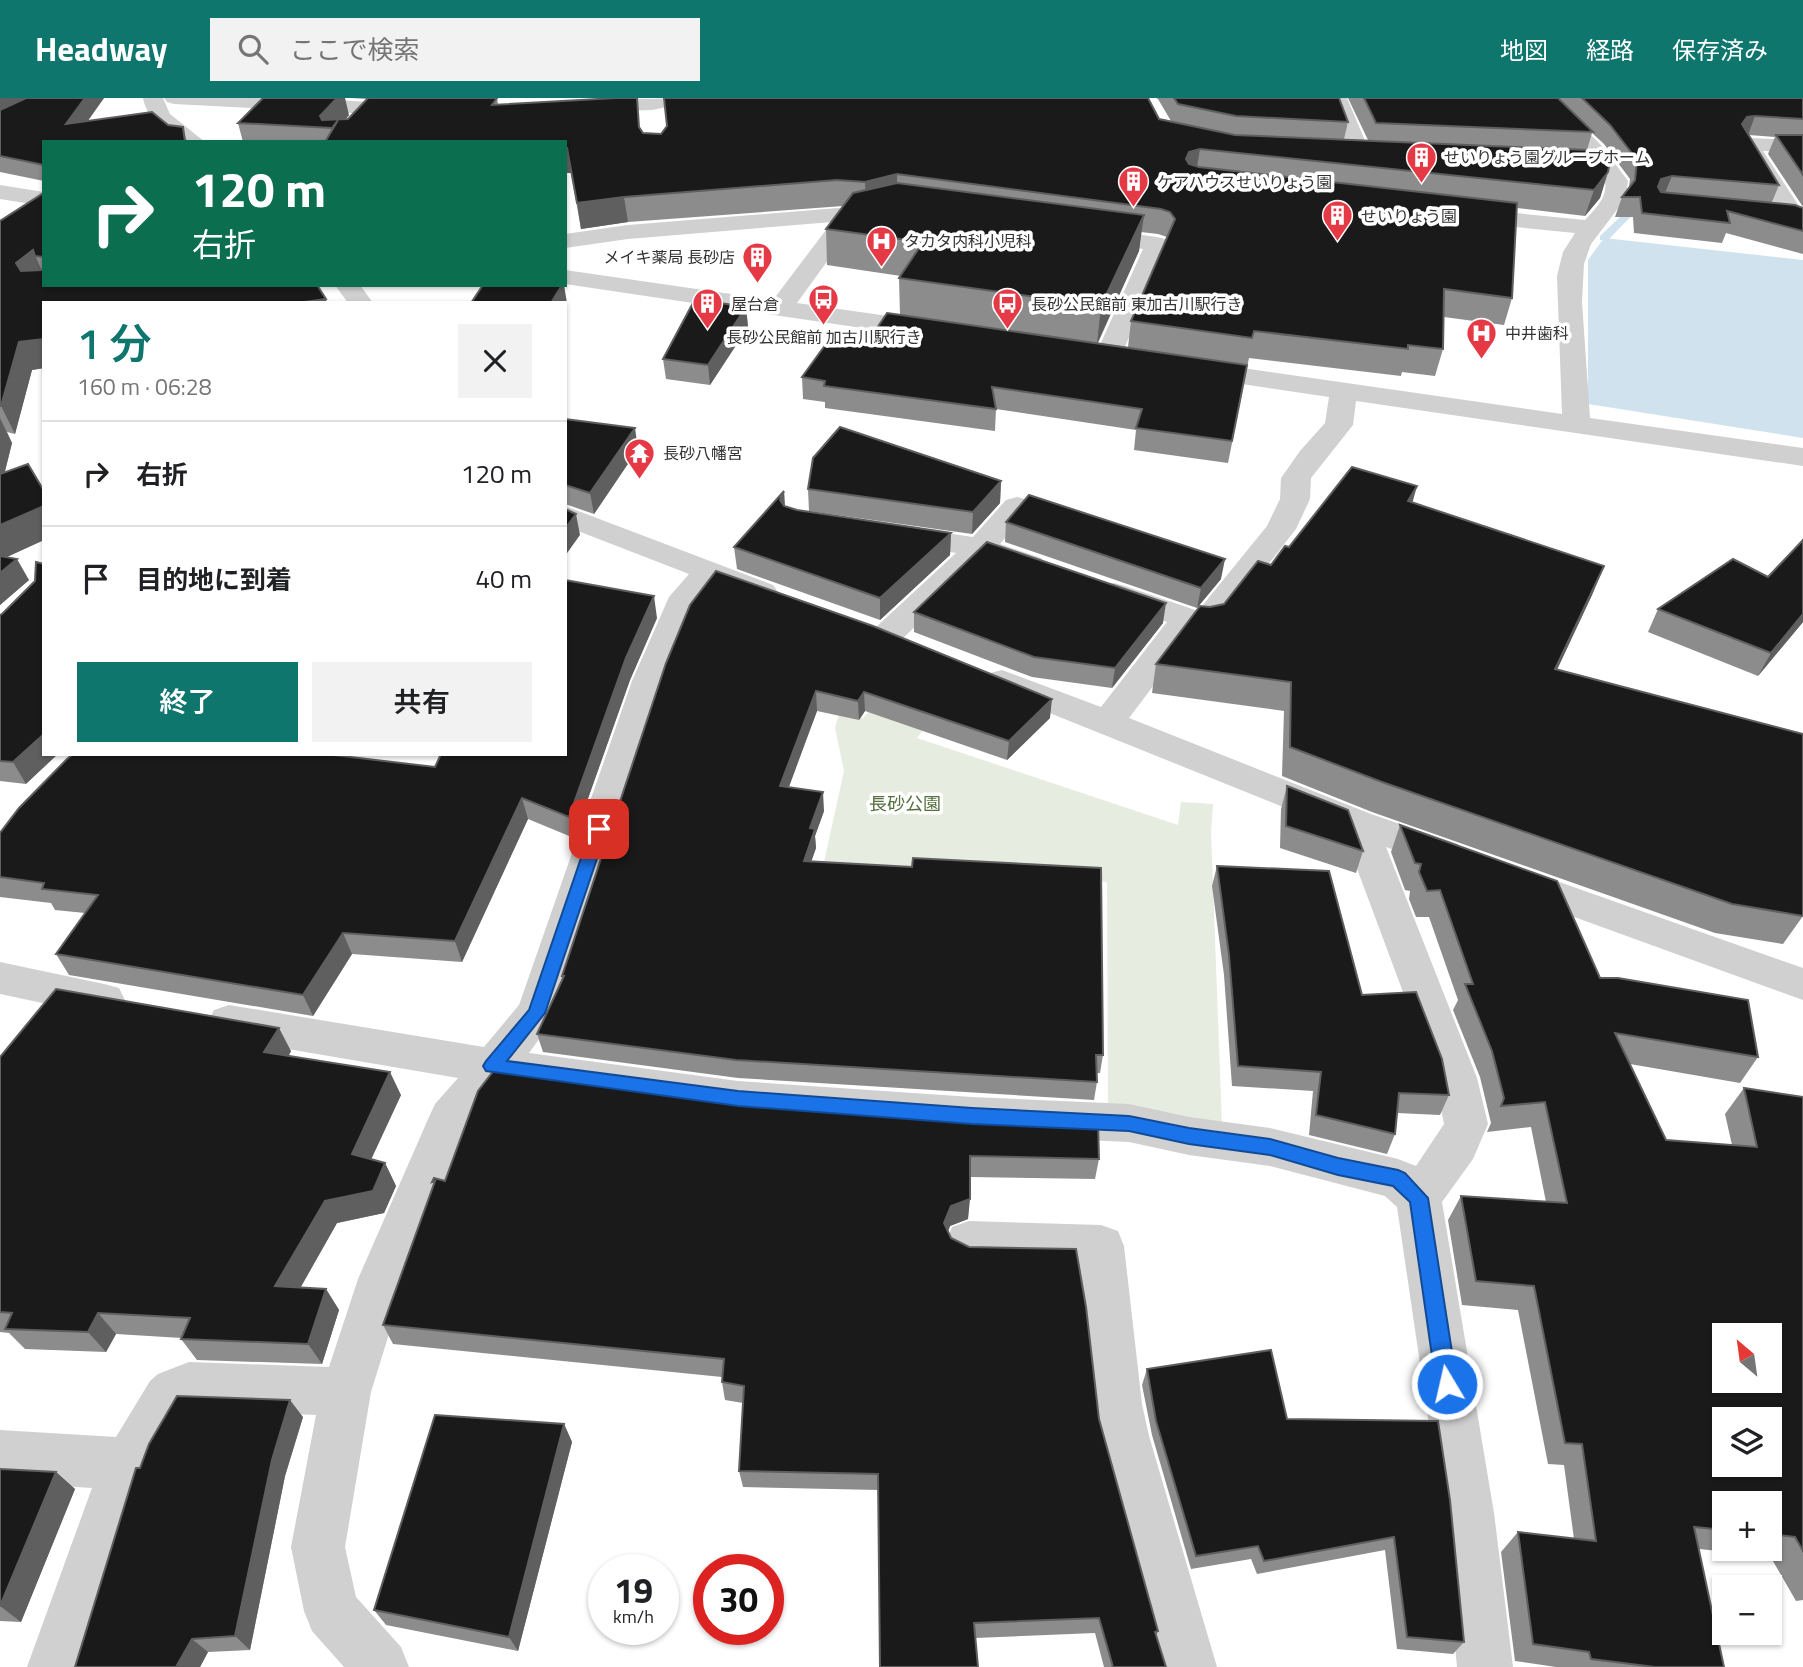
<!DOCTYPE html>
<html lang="ja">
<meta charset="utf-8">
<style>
body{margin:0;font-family:"Titillium Web","Noto Sans JP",sans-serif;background:#f2f2f2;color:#202124;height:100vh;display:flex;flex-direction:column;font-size:26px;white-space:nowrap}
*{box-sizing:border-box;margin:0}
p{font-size:23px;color:#757577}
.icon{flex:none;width:38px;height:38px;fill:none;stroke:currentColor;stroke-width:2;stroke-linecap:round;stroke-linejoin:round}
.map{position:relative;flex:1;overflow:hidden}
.drawer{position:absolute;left:42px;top:203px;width:525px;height:455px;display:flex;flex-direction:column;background:#fff;border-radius:0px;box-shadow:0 2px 5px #0004}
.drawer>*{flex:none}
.guide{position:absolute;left:42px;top:42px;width:525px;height:147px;border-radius:0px;box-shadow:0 2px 5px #0004;background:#0b6e4f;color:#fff;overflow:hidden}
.needle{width:46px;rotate:331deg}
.buttons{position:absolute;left:1712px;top:1225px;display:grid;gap:14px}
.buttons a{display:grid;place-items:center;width:70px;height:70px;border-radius:0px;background:#fff;box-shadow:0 2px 5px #0004;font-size:35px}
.speed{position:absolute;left:588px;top:1456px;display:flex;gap:14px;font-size:35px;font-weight:700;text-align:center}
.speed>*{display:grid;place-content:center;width:91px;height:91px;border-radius:50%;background:#fff;box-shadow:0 2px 5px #0004;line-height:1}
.speed small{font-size:18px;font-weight:400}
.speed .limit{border:10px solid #d22;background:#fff;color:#111}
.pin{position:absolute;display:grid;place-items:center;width:60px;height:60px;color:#fff;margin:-30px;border-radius:14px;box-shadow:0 4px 10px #0006}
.me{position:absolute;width:77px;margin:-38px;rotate:351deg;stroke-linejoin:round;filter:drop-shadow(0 0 5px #0008)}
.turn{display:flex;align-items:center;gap:24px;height:147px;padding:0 35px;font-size:32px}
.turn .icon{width:91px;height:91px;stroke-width:2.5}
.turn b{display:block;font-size:49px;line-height:60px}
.round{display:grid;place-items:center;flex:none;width:74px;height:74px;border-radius:0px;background:#f2f2f2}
.head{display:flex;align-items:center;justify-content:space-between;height:119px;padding:0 35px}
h1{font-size:42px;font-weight:600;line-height:52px;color:#0f766e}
.button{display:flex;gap:14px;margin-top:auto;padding:14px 35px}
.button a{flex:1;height:80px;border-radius:0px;background:#0f766e;color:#fff;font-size:28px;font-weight:600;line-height:80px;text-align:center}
.button a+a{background:#f2f2f2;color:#202124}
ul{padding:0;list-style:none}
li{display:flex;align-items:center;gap:21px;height:105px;padding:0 35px;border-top:2px solid #e0e0e0}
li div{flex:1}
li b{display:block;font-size:26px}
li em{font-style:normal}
header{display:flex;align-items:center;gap:42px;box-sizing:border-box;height:98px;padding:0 35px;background:#0f766e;color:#fff}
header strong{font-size:33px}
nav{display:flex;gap:38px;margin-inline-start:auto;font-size:24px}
.search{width:490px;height:63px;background:#f2f2f2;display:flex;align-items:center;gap:18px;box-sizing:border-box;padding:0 24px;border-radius:0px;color:#757577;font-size:26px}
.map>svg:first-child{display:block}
</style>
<header>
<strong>Headway</strong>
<div class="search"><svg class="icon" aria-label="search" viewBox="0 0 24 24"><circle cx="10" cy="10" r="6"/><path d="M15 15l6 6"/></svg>ここで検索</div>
<nav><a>地図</a><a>経路</a><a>保存済み</a></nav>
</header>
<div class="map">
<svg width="1803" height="1569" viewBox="0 0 1803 1569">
<rect width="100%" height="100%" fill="#fff"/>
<path fill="#e6ecdf" d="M963,578L917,640L1178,727L1181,704L1213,706L1211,734L1222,1027L1108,1014L1107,784L974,773L819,787L844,673L835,630L839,616L863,620L870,612Z"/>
<path fill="#cfe2ee" d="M1604,140L1803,162V340L1588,306V162Z"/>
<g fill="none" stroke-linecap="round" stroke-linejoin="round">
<path fill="#cfe2ee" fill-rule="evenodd" d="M1640,100L1645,103L1644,105L1608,142H1600V138Z"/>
<path fill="#d0d0d0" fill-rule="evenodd" d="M143,0H163L170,16L205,44C197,44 189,45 182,44C164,41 146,17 143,0Z
M164,0H296L410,6L417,8L420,12L417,16L410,18L174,6L167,4Z
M695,0L692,4L652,12L585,14L578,12L575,8L578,4L585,2Z
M1327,0H1347L1372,59L1369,64H1353L1350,59Z
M1531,0H1553L1602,48L1628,83L1626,100L1591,146L1584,166L1582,204L1590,320L1803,350V368L1356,303L1353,327L1311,380L1310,401L1296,431L1216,533L1204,536L1194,534L1129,620L1371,716L1458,746L1464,756L1458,766L1445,770L1386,749L1477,980L1488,1026L1473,1061L1442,1104L1494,1415L1513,1569H1457L1442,1415L1397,1109L1385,1098L1270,1068L1189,1057L1129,1044L972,1037L738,1019L503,987L469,1030L406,1181L371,1294L345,1449L356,1499L401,1549L409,1569H344L312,1533L304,1513L291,1449L316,1317L191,1312L186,1317L156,1372L147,1382L83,1569H27L92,1390L0,1384V1332L116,1339L150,1283L158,1276L189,1264L329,1269L358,1181L429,1019L435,1006L458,980L229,941L214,936L208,924L214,912L229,907L484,949L519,907L632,583L669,499L689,476L565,428V408L773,487L778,494L773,501L762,504L715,487L699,503L666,583L558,915L529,955L738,983L972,999L1129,1006L1189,1019L1270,1030L1398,1061L1416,1068L1444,1026L1435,980L1343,733L990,591L985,583L990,575L1002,572L1101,609L1167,524L1103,502L1098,495L1103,488L1114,485L1125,488L1198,513L1267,428L1280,401L1281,380L1300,353L1325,325L1329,299L1194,279L1185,277L1181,271L1185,265L1194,263L1562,316L1557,178L1563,154L1575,135L1465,124L1457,122L1453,117L1457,112L1465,110L1585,122C1598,108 1612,95 1602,75Z
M1748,40L1803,42V54L1763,53L1803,114V132L1785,123L1737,46L1740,41Z
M0,87L44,94V108L0,101Z
M838,110L874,112L878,117L872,123L852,129L797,205L930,224L939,227L943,232L939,237L930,240L565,186V172L773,202L832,124L628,141L565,150V136L628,127Z
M1089,130L1157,139L1165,141L1169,146L1121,258L1117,264L1108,266L1099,264L1095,258L1143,151L1081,142L1077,137L1081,132Z
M335,187H360L373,205H348Z
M1017,399L1028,402L1032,408L1000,446L1041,460L1046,467L1041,474L1030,476L985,461L898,545L886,548L874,545L870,538L874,531L956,455L887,443L883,437L887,431L898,428L973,439L1006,402Z
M1514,768L1803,870V902L1500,792L1495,782L1500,772Z
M0,864L104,886L119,890L125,902L119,914L104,918L0,896Z
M969,1123L1101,1127L1118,1133L1124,1148L1142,1306L1149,1338L1217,1569H1161L1097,1338L1092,1306L1079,1168L969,1165L952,1159L946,1144L952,1129Z"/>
</g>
<path fill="#8c8c8c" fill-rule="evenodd" d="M0,0H104L87,23L168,27L183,29L187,44H44V83L0,74Z
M351,0H497L498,6L641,31L643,35L661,36L1159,21L1171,23L1158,1L1156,0H1339L1348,24L1344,41L1368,42L1348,0H1803V109L1768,56L1775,39L1749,37L1779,87L1772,104L1803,110V156L1726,135L1722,145L1634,135L1633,119H1615L1622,99L1629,89L1630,81L1604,46L1592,35L1587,52L1608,74L1600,100L1585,118L1517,110L1512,200L1504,227L1444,219L1443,251L1435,278L1402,274L1401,278L1249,260L1228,365L1134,352L1136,332L996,311L995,333L825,310V304L803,301L802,279L867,245L900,217L899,180L901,178L827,167L826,131L843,108L628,124L581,131L571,75H565V44H243L238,25L349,17L346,21H348L367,1ZM1141,134L1158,136L1167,139L1131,223L1128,249L1098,245L1139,153Z
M44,97V270L32,272L15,336L7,334L12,345L5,374L44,393V442L7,459L29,482L0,507V123Z
M746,209L748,229L710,287L666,281L663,261Z
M565,321L638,351L594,416L565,406Z
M1001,383L1000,405L972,436L809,413L808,391Z
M784,393L785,408L797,412L951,435L950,457L880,522L737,471L734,449Z
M1412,404L1604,468L1592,497L1557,572L1803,818L1783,846L1715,835L1372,714L1282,678L1284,613L1152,595L1156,566L1210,509L1224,506L1271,467L1289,449Z
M1006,424L1221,481L1197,510L1005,444Z
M1803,442V524L1758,578L1648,534L1658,511L1768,479Z
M914,514L1163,525L1112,590L1032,579L914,534Z
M0,517L26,686L0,683Z
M657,520L630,582L574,740L528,721L462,864L352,856L313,918L69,877L56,856L85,815L55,812L51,805L0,799V735L435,669Z
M873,528L1050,620L1007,662L865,613L859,622L817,613L788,689L824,713L815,738L816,750L811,763L1103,957L1100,975H1097V984L1094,1002L738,980L543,954L537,936L563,882L562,878Z
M1287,688L1363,753L1356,775L1280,750L1281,711Z
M1400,727L1600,880L1758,959L1740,985L1630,966L1666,1042L1732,1047L1725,1016L1744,990L1803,999V1502L1796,1503L1770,1458L1699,1451L1724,1569H1556L1515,1563L1501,1454L1518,1434L1574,1441L1564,1367L1548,1366L1518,1212L1462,1207L1448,1122L1461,1098L1546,1104L1531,1029L1487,1034L1491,1025L1480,979L1453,912L1458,902L1429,819H1416L1409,801L1410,793L1405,792L1391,754ZM1724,1405H1769V1451H1724Z
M1217,768L1362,897L1449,997L1440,1017L1397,1015L1395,1036L1387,1056L1309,1037L1313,993L1232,988L1224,877L1212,788Z
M291,953L289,958L401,997L371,1061L385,1065L396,1088L384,1115L337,1125L300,1190L326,1191L339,1212L322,1266L197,1262L181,1241L182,1240L116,1236L106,1254L25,1251L9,1235L0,1234V959Z
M478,993L1099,1061L1095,1081L970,1079L968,1121L950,1128L948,1133L951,1140L1099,1321L1158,1533L1156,1538L1166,1569H1104L1095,1535L975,1540L878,1392L743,1389L739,1373L743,1305L725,1302L722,1284V1279L393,1246L383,1227L445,1083Z
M1147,1271L1287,1321L1438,1323L1464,1544L1453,1556L1397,1551L1385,1452L1257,1476L1251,1461L1191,1471L1152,1337L1142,1287Z
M303,1319L285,1378L250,1552L208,1554L200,1569L140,1370Z
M564,1326L572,1344L518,1553L386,1527L374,1512Z
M0,1371L56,1374L75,1391L21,1524L0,1523Z"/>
<path fill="#5f5f5f" d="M0,0H27L0,15Z
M85,0H104L73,44L66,26Z
M337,0H345L349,17L340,28L335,44L332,30L324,29L320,18Z
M1755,18L1748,37L1742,26L1747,19Z
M565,50H567L571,75H565Z
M1200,51L1196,75L1186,61L1189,54Z
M1608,74L1600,100L1585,118L1594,92Z
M897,76V101L866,109L865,84Z
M1672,78L1664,97L1651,108L1661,81Z
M624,99L628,124L581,131L577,105Z
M1144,117L1139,153L1097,246L1101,208Z
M33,152L44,178L27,192L16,165Z
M562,187H564L567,205L565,209V205H551Z
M326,201L327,205H297Z
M746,209L748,229L710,287L708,267Z
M44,241V270L32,272L15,336L1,308L19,244Z
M0,320L12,345L0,392Z
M635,330L638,351L594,416L590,395Z
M1001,383L1000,405L972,436L973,414Z
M1417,388L1409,417L1408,403Z
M784,393L785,415L780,402Z
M44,408V442L0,462V427Z
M576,416L580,437L565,458L567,469L565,472V431Z
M951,435L950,457L880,522V500Z
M17,461L29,482L0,507V475Z
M1225,461L1221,481L1197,510L1201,490Z
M1604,468L1592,497L1543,601L1555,571Z
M654,498L657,520L630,582L574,740L569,719L626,560Z
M1166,505L1163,525L1112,590L1115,570Z
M1803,516V524L1758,578L1771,555Z
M816,593L817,613L782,708L780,688Z
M864,594L865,613L859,622L858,603Z
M1052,601L1050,620L1007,662L1009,643Z
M44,636V656H58L26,686L13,664Z
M823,694L824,713L815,738L816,750L805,782L804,763L810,730Z
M522,700L528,721L462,864L455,843Z
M343,835L352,856L313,918L303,897Z
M279,930L291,953L277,977L264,954Z
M390,974L401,997L363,1079L352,1056Z
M385,1065L396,1088L384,1115L337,1125L289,1210L275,1188L325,1103Z
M970,1101L968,1121L950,1128L944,1145V1125L951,1108Z
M326,1191L339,1212L322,1266L308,1246Z
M98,1215L116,1236L106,1254L88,1234Z
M290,1302L303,1319L285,1378L250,1552L235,1538L272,1362Z
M564,1326L572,1344L518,1553L509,1539Z
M56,1374L75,1391L21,1524L0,1508Z
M192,1541L208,1554L200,1569H176Z"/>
<path fill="#1a1a1a" stroke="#5f5f5f" stroke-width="2" fill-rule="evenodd" d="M26,0H85L66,26L152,14L168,27L183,29L185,44H44V67L0,58V12Z
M263,0H337L320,18L322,22L348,21L368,0H497L492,7L616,0H637L639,29L643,35L661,36L667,28L664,0H1148L1159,21L1235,37L1609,53L1611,58L1608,74L1594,92L1200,51L1189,54L1186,61L1189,66L1199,69L1517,105L1512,200L1444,191L1443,251L1408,247V251L1254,233L1252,240L1131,223L1175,121L1170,114L1161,111L897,76L865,84L837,82L624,99L577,105L567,50H565V44H325L338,22L332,30L238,25Z
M1174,0H1339L1348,24L1236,18L1178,6Z
M1364,0H1558L1593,34L1376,25Z
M1582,0H1803V21L1755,18L1747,19L1742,26L1779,87L1672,78L1661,81L1658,89L1661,94L1795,107L1803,110V133L1727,113L1730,125L1642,115L1640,99H1622L1635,82L1637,62L1610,27Z
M1776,37H1803V77Z
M897,85L1144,117L1101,208L899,180L923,144L826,131L853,95Z
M42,96L44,97V159L35,158L33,152L16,165L21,173L42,172L44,170V187H317L326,201L297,205H44V241L19,244L1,308H0V123Z
M483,187H562L551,205H471Z
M695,201L746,209L708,267L663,261Z
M887,215L1247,267L1232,343L1136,330L1142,311L992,289L996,311L824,288L825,283L802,279L831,239L867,245Z
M565,321L635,330L590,395L565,387Z
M840,329L1001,383L973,414L808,391L813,360Z
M28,366L44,393V408L0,427V376Z
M1352,369L1417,388L1408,403L1604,468L1555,571L1803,636V818L1732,806L1382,684L1290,649L1291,584L1156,566L1200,508L1210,509L1224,506L1258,463L1271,467L1285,448L1289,449Z
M784,393L780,402L784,408L797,412L951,435L880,500L734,449Z
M1029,397L1225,461L1201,490L1006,424Z
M565,411L576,416L565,431Z
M1803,442V516L1771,555L1658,511L1733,461L1768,479Z
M987,444L1166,505L1115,570L1034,559L914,514Z
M0,458L17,461L0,475Z
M36,464L44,466V636L13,664L0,663V517L2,516L35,483Z
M716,473L873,528L1052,601L1009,643L864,594L858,603L816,593L780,688L823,694L810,730L815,731L804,763L912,769L913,760L1101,770L1103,957H1096L1097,984L736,962L537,936L564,878H562L666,565L690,507Z
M565,482L654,498L626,560L569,719L522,700L455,843L343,835L303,897L56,856L98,797L42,791L44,785L0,779V735L19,710L67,661L73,656H325L435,669L441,656H565Z
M1287,688L1348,712L1363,753L1286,728Z
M1400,727L1557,783L1600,880H1618L1748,902L1758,959L1615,935L1666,1042L1757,1049L1744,990L1803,999V1453L1795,1439L1769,1436V1405H1724V1432L1694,1429L1724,1569H1655L1591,1561L1589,1554L1533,1546L1518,1434L1596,1443L1582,1346L1565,1345L1534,1188L1476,1183L1461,1098L1567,1105L1545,1004L1501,1008L1504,1000L1492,953L1465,886H1473L1440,792L1427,793L1419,774L1421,766L1415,765ZM1724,1237H1769V1283H1724ZM1724,1321H1769V1367H1724Z
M1217,768L1329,773L1362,897L1416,894L1442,961L1449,997L1399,995L1395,1036L1316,1017L1321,974L1238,968L1229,857Z
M56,891L279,930L264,954L390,974L352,1056L385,1065L373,1093L325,1103L275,1188L326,1191L308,1246L181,1241L190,1220L98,1215L88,1234L5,1231L12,1215L0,1214V959Z
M495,971L518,972L735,1001L973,1019L1098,1024L1099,1061L970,1058V1101L951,1108L944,1125L951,1140L969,1149L1076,1151L1086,1209L1099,1321L1158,1533L1155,1534L1166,1569H1113L1099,1520L974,1525L978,1569H880L878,1376L739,1373L744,1288L722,1284L724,1261L383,1227L435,1083L432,1084L434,1080L445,1083L478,993Z
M1271,1252L1287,1321L1438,1323L1450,1402L1464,1544L1407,1539L1394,1439L1264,1463L1258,1448L1196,1458L1156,1323L1147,1271Z
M177,1298L290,1302L272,1362L235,1538L192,1541L176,1569H75L136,1370H140L149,1346Z
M435,1317L564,1326L509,1539L374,1512Z
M0,1371L56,1374L0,1508Z"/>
<path fill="#1a73e8" stroke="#114b97" stroke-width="2" d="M599,726L607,731L545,915L507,963L738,993L972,1010L1129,1018L1189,1030L1270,1041L1338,1060L1398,1072L1405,1075L1428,1100L1457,1286L1454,1293L1447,1296L1439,1293L1436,1286L1410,1104L1393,1088L1338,1077L1270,1057L1189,1046L1129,1033L972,1026L738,1008L486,973L483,968L486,963L529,912L591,731Z"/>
<defs>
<symbol id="building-pin" viewBox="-11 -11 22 30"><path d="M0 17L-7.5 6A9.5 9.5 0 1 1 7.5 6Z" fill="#e63946" stroke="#fff"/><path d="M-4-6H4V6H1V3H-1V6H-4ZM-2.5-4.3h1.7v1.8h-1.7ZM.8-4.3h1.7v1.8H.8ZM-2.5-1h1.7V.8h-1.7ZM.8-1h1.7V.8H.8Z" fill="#fff"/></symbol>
<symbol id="hospital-pin" viewBox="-11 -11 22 30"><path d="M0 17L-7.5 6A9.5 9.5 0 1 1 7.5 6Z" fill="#e63946" stroke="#fff"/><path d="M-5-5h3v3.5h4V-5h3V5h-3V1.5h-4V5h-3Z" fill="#fff"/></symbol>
<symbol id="bus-pin" viewBox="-11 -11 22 30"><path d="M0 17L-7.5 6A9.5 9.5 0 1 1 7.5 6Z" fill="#e63946" stroke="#fff"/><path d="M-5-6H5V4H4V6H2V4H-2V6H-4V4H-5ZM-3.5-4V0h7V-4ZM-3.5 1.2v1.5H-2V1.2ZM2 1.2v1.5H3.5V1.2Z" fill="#fff"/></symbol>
<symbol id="temple-pin" viewBox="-11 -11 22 30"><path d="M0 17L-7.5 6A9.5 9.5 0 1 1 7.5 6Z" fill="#e63946" stroke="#fff"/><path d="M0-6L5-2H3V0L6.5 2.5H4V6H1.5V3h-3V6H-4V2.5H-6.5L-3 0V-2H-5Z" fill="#fff"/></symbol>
</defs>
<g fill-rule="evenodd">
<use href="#building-pin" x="1404" y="42" width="35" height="47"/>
<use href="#building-pin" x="1116" y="66" width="35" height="47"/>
<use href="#building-pin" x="1320" y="100" width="35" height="47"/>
<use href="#hospital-pin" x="864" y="126" width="35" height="47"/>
<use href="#building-pin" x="740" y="142" width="35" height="47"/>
<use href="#bus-pin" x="806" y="184" width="35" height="47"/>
<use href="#building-pin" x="690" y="188" width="35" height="47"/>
<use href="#bus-pin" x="990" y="188" width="35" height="47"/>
<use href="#hospital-pin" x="1464" y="218" width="35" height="47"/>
<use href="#temple-pin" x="622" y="338" width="35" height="47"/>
</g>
<g text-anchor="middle" stroke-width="7" stroke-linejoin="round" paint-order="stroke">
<g font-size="16" fill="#333" stroke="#fff" text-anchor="start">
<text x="1444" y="65">せいりょう園グループホーム</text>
<text x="1157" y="90">ケアハウスせいりょう園</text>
<text x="1361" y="124">せいりょう園</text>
<text x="904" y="149">タカタ内科小児科</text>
<text x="735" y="165" text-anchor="end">メイキ薬局 長砂店</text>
<text x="731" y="212">屋台倉</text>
<text x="1031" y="212">長砂公民館前 東加古川駅行き</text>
<text x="1505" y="241">中井歯科</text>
<text x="824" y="245" text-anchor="middle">長砂公民館前 加古川駅行き</text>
<text x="663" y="361">長砂八幡宮</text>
</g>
<g font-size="18" fill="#56703f" stroke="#fff">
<text x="905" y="712">長砂公園</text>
</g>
</g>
</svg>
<div class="buttons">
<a><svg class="needle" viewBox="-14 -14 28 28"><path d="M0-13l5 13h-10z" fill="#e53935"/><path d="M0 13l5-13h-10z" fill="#757577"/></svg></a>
<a><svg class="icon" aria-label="layers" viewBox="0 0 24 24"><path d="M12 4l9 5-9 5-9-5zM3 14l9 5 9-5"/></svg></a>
<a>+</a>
<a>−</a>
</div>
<div class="speed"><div>19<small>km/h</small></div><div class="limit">30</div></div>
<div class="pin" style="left:599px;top:731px;background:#d93025"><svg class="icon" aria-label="arrive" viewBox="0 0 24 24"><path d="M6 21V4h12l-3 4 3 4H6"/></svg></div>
<svg class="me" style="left:1447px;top:1286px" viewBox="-20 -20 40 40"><circle r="17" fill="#1a73e8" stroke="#fff" stroke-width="3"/><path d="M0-11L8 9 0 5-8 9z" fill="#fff"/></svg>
<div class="guide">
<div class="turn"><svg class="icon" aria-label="right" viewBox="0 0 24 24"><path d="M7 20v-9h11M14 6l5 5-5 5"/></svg><div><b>120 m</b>右折</div></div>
</div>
<section class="drawer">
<div class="head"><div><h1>1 分</h1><p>160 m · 06:28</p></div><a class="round"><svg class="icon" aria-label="close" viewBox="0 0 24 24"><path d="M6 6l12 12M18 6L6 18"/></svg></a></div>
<ul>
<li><svg class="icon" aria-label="right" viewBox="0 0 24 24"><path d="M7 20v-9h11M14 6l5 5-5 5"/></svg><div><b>右折</b></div><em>120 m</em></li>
<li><svg class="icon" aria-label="arrive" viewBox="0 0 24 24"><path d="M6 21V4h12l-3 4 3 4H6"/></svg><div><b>目的地に到着</b></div><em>40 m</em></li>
</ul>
<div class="button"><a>終了</a><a>共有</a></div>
</section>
</div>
